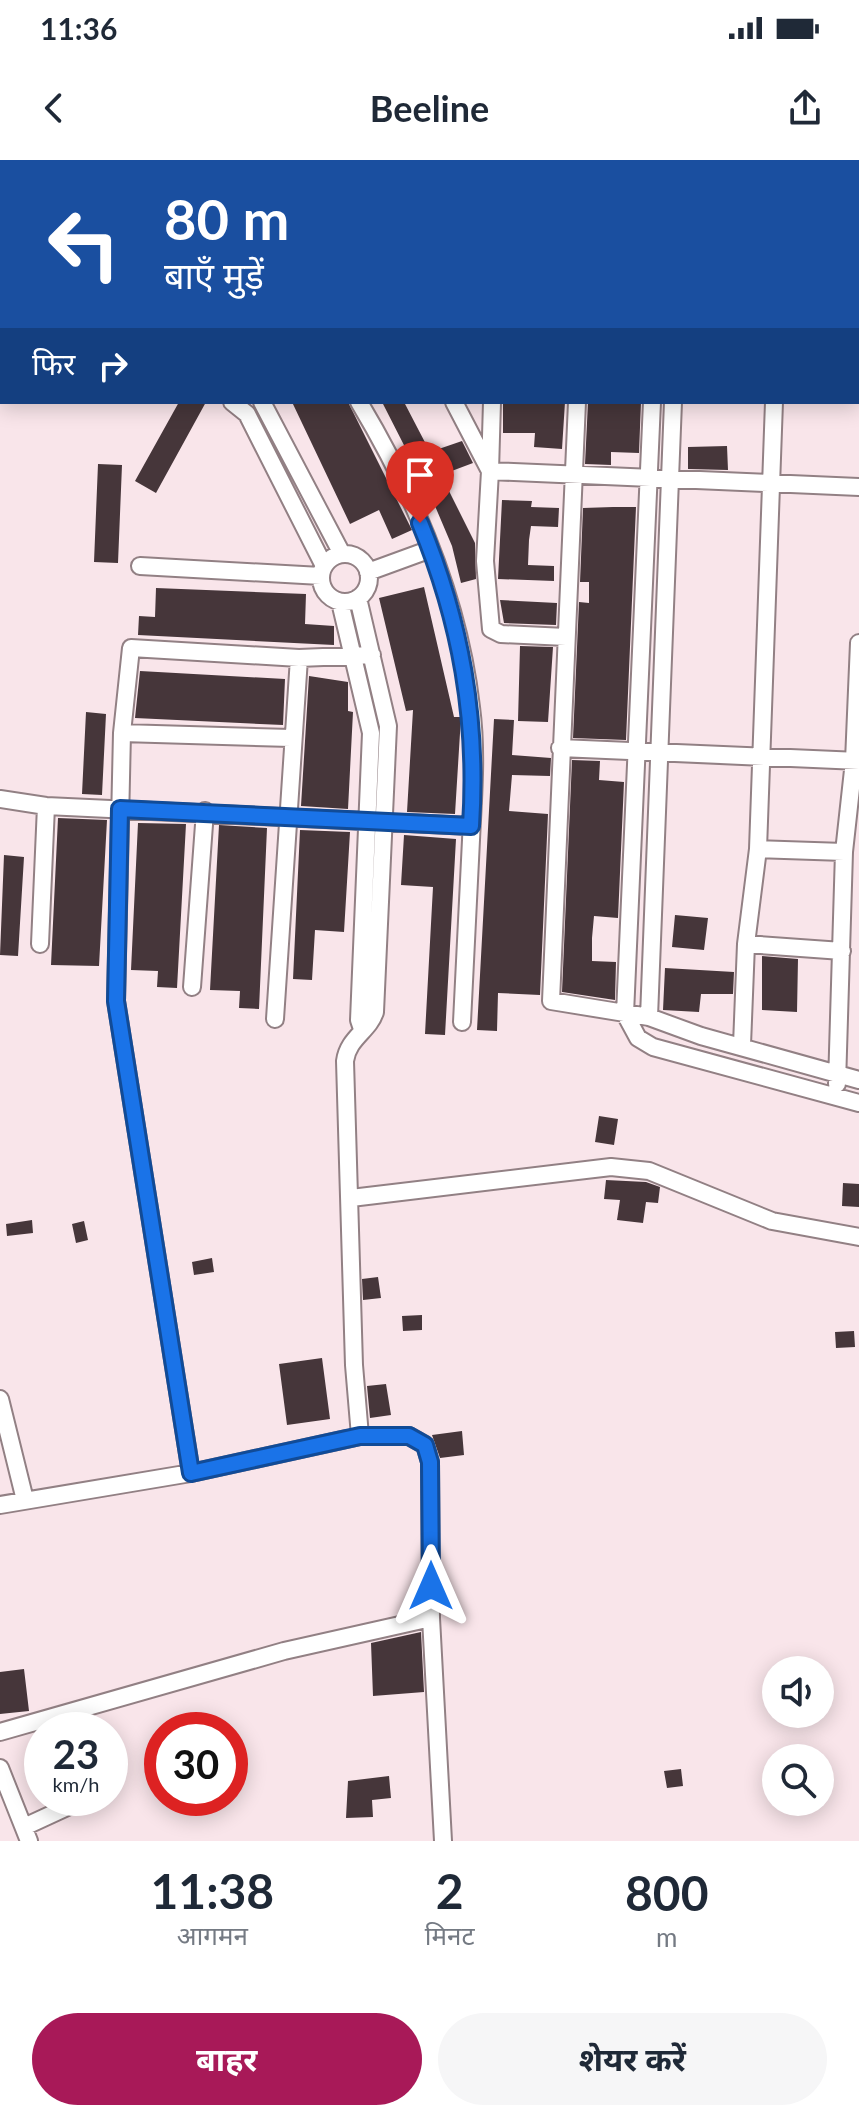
<!DOCTYPE html>
<html lang="hi">
<meta charset="utf-8">
<style>
body{margin:0;font-family:Lato,"Noto Sans Devanagari",sans-serif;background:#f6f6f7;color:#1f2937;height:100vh;display:flex;flex-direction:column;font-size:30px;white-space:nowrap}
*{box-sizing:border-box;margin:0}
p{font-size:26px;color:#747a83}
.icon{flex:none;width:44px;height:44px;fill:none;stroke:currentColor;stroke-width:2;stroke-linecap:round;stroke-linejoin:round}
.map{position:relative;height:1681px;overflow:hidden}
.sheet{display:flex;flex-direction:column;background:#fff;flex:1}
.sheet>*{flex:none}
.hud{position:absolute;left:0px;top:0px;width:860px;height:244px;box-shadow:0 4px 20px #0003;background:#1a4fa0;color:#fff;overflow:hidden}
.tools{position:absolute;left:762px;top:1496px;display:grid;gap:16px}
.tools a{display:grid;place-items:center;width:72px;height:72px;border-radius:50%;background:#fff;box-shadow:0 4px 20px #0003;font-size:40px}
.speed{position:absolute;left:24px;top:1552px;display:flex;gap:16px;font-size:40px;font-weight:700;text-align:center}
.speed>*{display:grid;place-content:center;width:104px;height:104px;border-radius:50%;background:#fff;box-shadow:0 4px 20px #0003;line-height:1}
.speed small{font-size:20px;font-weight:400}
.speed .limit{border:12px solid #d22;background:#fff;color:#111}
.pin{position:absolute;display:grid;place-items:center;width:68px;height:68px;color:#fff;margin:-82px -34px;border-radius:50% 50% 50% 0;rotate:-45deg;box-shadow:0 0 8px #0007}
.pin .icon{rotate:45deg}
.me{position:absolute;width:88px;margin:-44px;rotate:0deg;stroke-linejoin:round;filter:drop-shadow(0 0 6px #0008)}
.turn{display:flex;align-items:center;gap:28px;height:168px;padding:0 32px;font-size:36px}
.turn .icon{width:104px;height:104px;stroke-width:2.5}
.turn b{display:block;font-size:56px;line-height:68px}
.then{display:flex;align-items:center;height:76px;padding:0 32px;background:#0003;gap:16px;font-size:30px}
.eta{display:flex;justify-content:space-evenly;align-items:center;height:136px;text-align:center}
.eta b{font-size:48px;font-weight:700;line-height:56px}
.primary-button{display:flex;gap:16px;margin-top:auto;padding:16px 32px}
.primary-button a{flex:1;height:92px;border-radius:48px;background:#a81958;color:#fff;font-size:32px;font-weight:700;line-height:92px;text-align:center}
.primary-button a+a{background:#f6f6f7;color:#1f2937}
.status{display:flex;justify-content:space-between;align-items:center;height:56px;padding:0 40px;background:#fff;direction:ltr}
.status svg{height:22px;fill:currentColor}
header{display:flex;justify-content:space-between;align-items:center;height:104px;padding:0 32px;background:#fff;font-size:36px;font-weight:700}
.map>svg:first-child{display:block}
</style>
<div class="status"><b>11:36</b><svg viewBox="0 0 49 12"><path d="M0 12V9h3v3zM5 12V6h3v6zM10 12V3h3v9zM15 12V0h3v12zM26 1h20v11H26zM47 4h2v5h-2z"/></svg></div>
<header><svg class="icon" aria-label="back" viewBox="0 0 24 24"><path d="M15 5l-7 7 7 7"/></svg>Beeline<svg class="icon" aria-label="share" viewBox="0 0 24 24"><path d="M12 15V3M7 8l5-5 5 5M5 13v7h14v-7"/></svg></header>
<div class="map">
<svg width="859" height="1681" viewBox="0 0 859 1681">
<rect width="100%" height="100%" fill="#f9e5ea"/>
<path fill="#46363a" d="M179,242H206L156,333L135,321Z
M292,242H348L412,370L392,379L379,350L350,364Z
M382,242H404L430,292L462,281L473,303L441,315L475,383L476,419L461,423L452,386L435,346Z
M565,242L562,289L534,287L535,273H503V244Z
M588,242H641L639,293L611,292V305L585,304Z
M727,286L728,310L688,309V287Z
M98,304L122,305L118,403L94,402Z
M502,340L532,341L531,347L559,348L558,367L531,366L529,380L528,405L554,406V421L498,419Z
M613,347H636L626,580L573,578L579,442L589,443V422H580L583,348Z
M424,427L454,557H461L455,654L407,652L413,550L406,551L379,438Z
M156,428L306,434L305,464L334,466V485L138,475L139,456L155,457Z
M500,440L557,443L556,465L504,463Z
M520,486L553,487L548,562L518,561Z
M140,511L285,519L283,565L135,558Z
M309,516L348,522V551L353,552L348,649L301,646Z
M86,552L106,554L102,635L82,634Z
M494,559L514,560L512,595L551,598L550,616L512,615L509,651L548,654L540,835L498,833L497,871L477,870Z
M572,600L600,601L599,620L624,622L618,758L594,756L592,778V801L616,802L615,840L562,832Z
M58,658L107,660L99,806L51,805Z
M138,663L186,664L177,828L157,827L158,811L131,810Z
M219,665L267,668L259,849L239,848L240,831L210,830Z
M300,670L350,672L344,772L315,770L312,820L293,819Z
M404,675L456,679L445,875L425,874L433,727L401,725Z
M4,695L24,697L18,796L0,795Z
M675,755L708,758L704,790L672,787Z
M762,796L798,799L797,852L762,850Z
M665,808L734,812L733,834H701L699,852L663,850Z
M599,956L618,959L614,985L595,982Z
M606,1020L646,1022L660,1027L658,1043L646,1042L643,1063L617,1060L620,1040L604,1039Z
M843,1023L859,1024V1047L842,1046Z
M32,1060L33,1073L7,1076L6,1064Z
M84,1061L88,1080L76,1083L72,1064Z
M212,1098L214,1112L194,1115L192,1102Z
M378,1117L381,1138L363,1140L362,1119Z
M422,1155V1170L403,1171L402,1156Z
M854,1171L855,1187L836,1188L835,1172Z
M322,1198L330,1259L287,1265L279,1204Z
M386,1224L391,1255L370,1258L367,1226Z
M462,1271L464,1295L440,1298L432,1275Z
M421,1472L424,1532L373,1536L371,1483Z
M24,1509L29,1551L0,1554V1512Z
M681,1609L683,1626L667,1628L664,1611Z
M389,1616L391,1638L372,1640L373,1657L346,1658L348,1621Z"/>
<g fill="none" stroke-linecap="round" stroke-linejoin="round">
<defs>
<path id="minor" d="M102,0L108,2
M426,0L428,2
M595,0L597,2
M773,0V2
M121,2L122,0
M204,2L205,0
M285,2V0
M509,2L531,0
M750,2L752,0
M858,40H859
M232,242L247,254L324,406
M262,242L342,394
M359,242C414,334 459,440 471,547C477,592 473,636 471,680C468,741 465,801 462,862
M454,242L490,311L485,401L491,469L501,474L566,477
M492,242L490,311L859,327
M577,242L551,841L649,857L701,876L859,920
M652,242L625,854L638,878L653,887L859,943
M321 418a24 24 0 1 1 48 0a24 24 0 1 1-48 0Z
M140,406L321,416
M368,412L431,389
M358,438L388,566L375,852C369,871 348,878 345,901L354,1205L360,1276
M340,442L371,573L359,860L362,869
M122,573L291,578
M560,588L859,601
M0,639L46,646L471,666
M758,689L844,692
M40,784L46,646
M746,784L842,791
M192,827L205,651
M649,857L673,242
M275,859L299,498
M742,885L746,784L758,689L774,242
M837,924L844,692L854,601L859,483
M351,1038L611,1007L649,1011L772,1061L859,1077
M0,1239L25,1340
M191,1313L116,841L122,573L131,488L299,498L372,495
M0,1345L191,1313L360,1276H409L425,1285L430,1302L431,1458L443,1681
M0,1572L284,1491L431,1458
M0,1608L29,1681
M24,1667L76,1643L79,1638"/>
</defs>
<use href="#minor" stroke="#928084" stroke-width="20"/>
<use href="#minor" stroke="#fff" stroke-width="16"/>
</g>
<g fill="none" stroke-linecap="round" stroke-linejoin="round">
<defs>
<path id="route" d="M420,363C461,462 478,559 471,666L120,649L116,841L191,1313L360,1276H409L425,1285L430,1302L431,1426"/>
</defs>
<use href="#route" stroke="#114b97" stroke-width="20"/>
<use href="#route" stroke="#1a73e8" stroke-width="14"/>
</g>
</svg>
<div class="tools">
<a><svg class="icon" aria-label="sound" viewBox="0 0 24 24"><path d="M4 9h4l5-4v14l-5-4H4zM17 9q2 3 0 6"/></svg></a>
<a><svg class="icon" aria-label="search" viewBox="0 0 24 24"><circle cx="10" cy="10" r="6"/><path d="M15 15l6 6"/></svg></a>
</div>
<div class="speed"><div>23<small>km/h</small></div><div class="limit">30</div></div>
<div class="pin" style="left:420px;top:363px;background:#d93025"><svg class="icon" aria-label="arrive" viewBox="0 0 24 24"><path d="M6 21V4h12l-3 4 3 4H6"/></svg></div>
<svg class="me" style="left:431px;top:1426px" viewBox="-20 -20 40 40"><path d="M0-17L14 15 0 8-14 15z" fill="#1a73e8" stroke="#fff" stroke-width="4"/></svg>
<div class="hud">
<div class="turn"><svg class="icon" aria-label="left" viewBox="0 0 24 24"><path d="M17 20v-9H6M10 6l-5 5 5 5"/></svg><div><b>80 m</b>बाएँ मुड़ें</div></div>
<div class="then">फिर<svg class="icon" aria-label="right" viewBox="0 0 24 24"><path d="M7 20v-9h11M14 6l5 5-5 5"/></svg></div>
</div>
</div>
<section class="sheet">
<div class="eta">
<div><b>11:38</b><p>आगमन</p></div>
<div><b>2</b><p>मिनट</p></div>
<div><b>800</b><p>m</p></div>
</div>
<div class="primary-button"><a>बाहर</a><a>शेयर करें</a></div>
</section>
